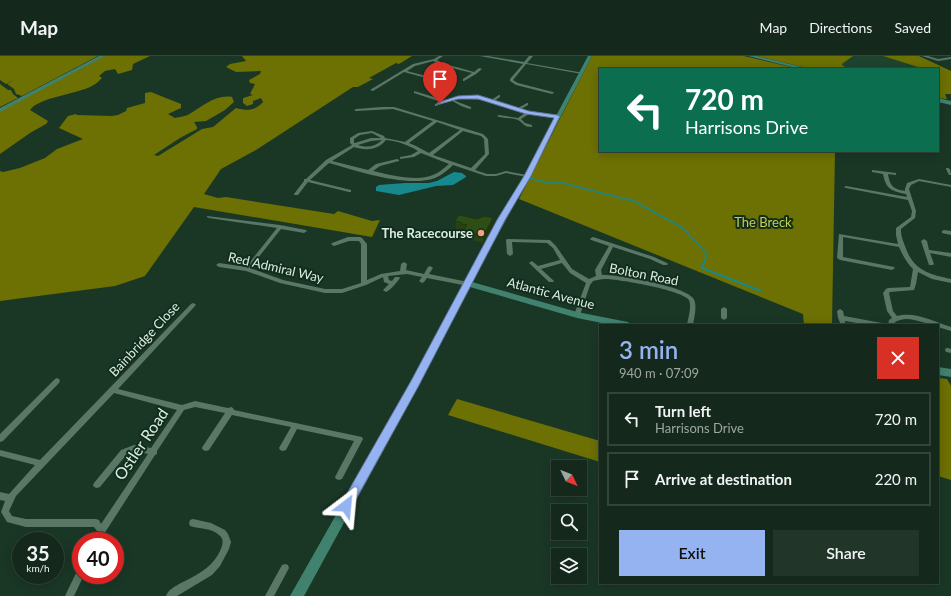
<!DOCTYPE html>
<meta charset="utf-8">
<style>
body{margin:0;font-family:Lato,sans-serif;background:#213529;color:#f1f3f6;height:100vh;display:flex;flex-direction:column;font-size:15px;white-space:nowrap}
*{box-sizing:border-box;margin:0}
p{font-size:13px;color:#9da6a3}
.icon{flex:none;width:22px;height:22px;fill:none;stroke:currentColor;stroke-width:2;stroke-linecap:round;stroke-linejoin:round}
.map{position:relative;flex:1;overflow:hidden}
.drawer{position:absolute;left:599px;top:268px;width:340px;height:260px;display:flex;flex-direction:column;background:#14291c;border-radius:0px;box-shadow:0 2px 10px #0003,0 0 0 1px #33453b}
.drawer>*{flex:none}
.hud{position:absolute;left:599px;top:12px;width:340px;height:84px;border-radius:0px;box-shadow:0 2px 10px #0003,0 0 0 1px #33453b;background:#0b6e4f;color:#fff;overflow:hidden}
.needle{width:26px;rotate:133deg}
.buttons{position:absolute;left:551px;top:404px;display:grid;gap:8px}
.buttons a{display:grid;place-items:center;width:36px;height:36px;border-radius:0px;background:#14291c;box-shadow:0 2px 10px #0003,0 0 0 1px #33453b;font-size:20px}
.speed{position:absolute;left:12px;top:476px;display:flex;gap:8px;font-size:20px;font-weight:700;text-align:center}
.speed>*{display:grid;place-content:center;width:52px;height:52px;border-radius:50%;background:#14291c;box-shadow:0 2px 10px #0003,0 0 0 1px #33453b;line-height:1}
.speed small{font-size:10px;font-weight:400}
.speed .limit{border:6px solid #d22;background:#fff;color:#111}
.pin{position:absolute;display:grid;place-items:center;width:34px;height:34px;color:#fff;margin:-41px -17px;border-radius:50% 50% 50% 0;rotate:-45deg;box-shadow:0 0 4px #0007}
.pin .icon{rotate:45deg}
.me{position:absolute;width:44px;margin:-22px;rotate:29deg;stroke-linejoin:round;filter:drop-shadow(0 0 3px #0008)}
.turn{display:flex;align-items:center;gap:14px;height:84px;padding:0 20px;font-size:18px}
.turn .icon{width:52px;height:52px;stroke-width:2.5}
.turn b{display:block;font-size:28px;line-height:34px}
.round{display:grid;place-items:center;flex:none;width:42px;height:42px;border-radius:0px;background:#213529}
.summary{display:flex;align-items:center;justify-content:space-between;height:68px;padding:0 20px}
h1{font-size:24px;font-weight:600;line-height:30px;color:#95b2f1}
.primary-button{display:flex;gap:8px;margin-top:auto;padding:8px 20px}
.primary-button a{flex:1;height:46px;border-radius:0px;background:#95b2f1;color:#111;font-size:16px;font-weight:600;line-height:46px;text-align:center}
.primary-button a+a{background:#213529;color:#f1f3f6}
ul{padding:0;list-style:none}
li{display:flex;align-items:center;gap:12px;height:54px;margin:0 8px 6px;padding:0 12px;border:2px solid #33453b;border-radius:0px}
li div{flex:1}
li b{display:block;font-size:15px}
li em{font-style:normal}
header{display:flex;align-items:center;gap:24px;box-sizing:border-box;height:56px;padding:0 20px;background:#14291c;border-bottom:1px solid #33453b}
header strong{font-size:19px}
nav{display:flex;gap:22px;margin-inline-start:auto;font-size:14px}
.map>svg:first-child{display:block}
</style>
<header>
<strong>Map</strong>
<nav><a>Map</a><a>Directions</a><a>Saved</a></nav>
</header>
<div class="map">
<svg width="951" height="540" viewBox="0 0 951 540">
<rect width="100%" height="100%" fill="#1a3726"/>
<path fill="#1e432e" d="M853,0H883L921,12L851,13L843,10L842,8Z"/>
<path fill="#6d7002" d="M0,0H98L22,40L16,38L14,33L7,28L16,23L6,28L0,24Z
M104,0H150L133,8L132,14L118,18L115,13L105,15L99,20L102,22C99,25 96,28 92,30C78,38 39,41 30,54L48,65L46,68L30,77L0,98V55Z
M242,0H412L399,8L396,7L369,22L373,23L358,31H353L256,94L221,113L204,138L218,142L226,141L334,158L338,155L372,165L380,164L372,181L194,151L145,220L115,230L0,245V115L3,116L20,112L45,102L57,93L83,83L59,72L68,60L76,58L77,59L112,60L118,59L126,55L127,52L145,47V37L151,36L181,48V52L168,58L175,62C180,61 187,60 191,57C203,50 216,38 232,41L234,46L225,54L206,65L194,66L197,71V73L180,82L154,99L158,100L202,73L213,71L236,52C247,55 255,55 263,46L261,42L253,45V48L247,50L243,47V42L253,39L250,38L255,28L250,27L249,24L260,18L261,15L236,16L226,11L230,8L246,5Z
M592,0H744L799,13H600V95H835L832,269H804L803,258L519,143Z
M757,0H853L842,8L843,10L851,13H811Z
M883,0H919L951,15V38H945L947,43L938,42V13H920L921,12Z
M0,28L8,34H11L13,38L18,42L0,51Z
M938,322L947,323L951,330V424L938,420Z
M457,343L600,385V406L448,359Z"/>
<path fill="#18888f" d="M454,116L462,117L466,120V121L453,129L436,130L399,139L376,135V131L379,129L405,127H429L437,125Z"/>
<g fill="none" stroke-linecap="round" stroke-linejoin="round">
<path stroke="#18888f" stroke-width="1.5" d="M529,122L549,127H563L605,138
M606,138L634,145L683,172L707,198L704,207"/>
<path stroke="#18888f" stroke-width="2" d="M704,206L702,212L761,235"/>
<path fill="#597764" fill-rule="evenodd" d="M439,0H443L437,4L442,7L474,16L479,12L482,13L476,18L464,25H463V23L472,17L440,9L433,5L415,10L407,15L452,27V29L404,16L373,35L370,34L413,8L434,3Z
M480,0H488L524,6L529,0H533L527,7L584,17L582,18L526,8L513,24L518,27L553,36L554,37L552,38L516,29L510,25V23L523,8Z
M922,0H928L938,3L951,1V3L938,5Z
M414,35L444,44L460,40H471L491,44L499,39H500V41L494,45L518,52L527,47H528V49L521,53L534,57L557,59L559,60L557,61L529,58L521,63L525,67L532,69V71C523,71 525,68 518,64C514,62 504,62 499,61L497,60L499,59L518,62L525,57C503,51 479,39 454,44L458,46L471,51V53C464,52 457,48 451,44L436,50H435V48L441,46L414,37Z
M382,51H394L483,78L488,83L489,98L475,114L487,118H496L506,115L527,119L529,120L527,121L506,117L496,120H486L453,109C448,114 442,119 435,122C408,132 357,115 329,107L310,124L351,134V136H349L308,126L298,139H294V138L304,125V123H306L326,104L352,89L350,87V82L358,77L372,75L384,80L385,82L405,86L433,65L393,53L356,55L354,54L356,53ZM437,66L460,74L429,97L416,90L409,87ZM463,75L481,80L484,83L485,98L471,112L433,99ZM372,77L381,82H371L355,87H354V83L360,79ZM382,84C375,91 367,92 358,89L371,85ZM386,84C397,85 409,89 418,95L411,99L400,101V103L414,101L421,97L449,108C444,112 439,117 433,119C417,126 390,119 373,115L380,110L399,105V104L397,103L376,108L368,114L332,105L354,91C366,95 378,94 386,84Z
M946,112H948L950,113L951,119H949L946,113Z
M872,114L896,117V119L888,118C890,130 893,133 905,135V133L907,127L919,123L951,129V131L919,125L911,129L909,133L916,155L915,162L901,173V175C901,180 903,185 905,190C913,214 928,218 951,223V227L932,223L918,216L916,228L914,234L890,236L889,237L893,255L897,260C915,255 934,266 951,271V275L938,271V269C923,269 908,257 894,267V269H888L889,264L892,262L887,255L883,237L886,233L888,232L910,231L913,213C907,207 903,200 899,191L843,181V201L894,211L895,212L892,214L840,204L837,202L839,178L898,188L896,179V172L911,161L912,155L908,144L846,132L844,131L846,130L907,141L906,138C891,135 886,133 883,118L872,116Z
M207,160L280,169L306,174L307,175L304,177L281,173L250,212L283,224L325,233H342L361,227V188L359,185H349L334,190L331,188L332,187L348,181H360L362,182L367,188V224L381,218L400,215L401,208L404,206L407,208L406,214L424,218L428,211L430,210L433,212L429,218L468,226L471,228L468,230L427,222L424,226L422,227L419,225L422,221L407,218L388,220L389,224L392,225L395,221H399L400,222C396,227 392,233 386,236L383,234L389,228L384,226L383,221L366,229L342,237H325L280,227L246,215L219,211L216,209L219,207L246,211L277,172L209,162L207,161Z
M944,174L951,175V179L942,177V175Z
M593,181L654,201L667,207L668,208L667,209H663L650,203L613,191L601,214L602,219C617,218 684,230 693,242C698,249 694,261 693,269H687C688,262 692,251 689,244C682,234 618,223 605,223C601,223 597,224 593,225L590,229L580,259L577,261L575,260L574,259L586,227L570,217L562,207L541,213L554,225L553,226H549L529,207L532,205L538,210L560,204L553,192L547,187L512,186L513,198L510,200L507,198L506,184L507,183L550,184L556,190L572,213L589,223L596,220L595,214L609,190L591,184L590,183L591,182Z
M924,183L927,185L929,194L951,197V201L930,197L934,208L933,209H929L921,185Z
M193,247L195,248L196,249L195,250L118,333L182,349L195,345L228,352L231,351L233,352L234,354L362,381L363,383L342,423L339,424L336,423L335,421L354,385L297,373L286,394L283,395L280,394L279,392L291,371L232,359L209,394L206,395L203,394L202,392L203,390L225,357L195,351L184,354L157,395V398L155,399L104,478L100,485H92L97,475L94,471H26L7,466L1,456L5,445L0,444V436L9,438L35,409L0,400V394L40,404L191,248ZM114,337L177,354L151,392L134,389L121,394L94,427L93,429L94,431L97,432L100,431L127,398L134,395L148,398L101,468L99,464L96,463H26L12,460L9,455L16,440Z
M724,251L727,253V262L724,264L721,262V253Z
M840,253L843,255L844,260L882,267L885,269H869L845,265V269H841L838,262L837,255Z
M946,292H948L951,293V297L946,296L945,294Z
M57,322L59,323L60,325L59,327L3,385L0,386V378L55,323Z
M193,463L211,467L225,474L228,478L231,486L229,493L220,510L212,519L177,540H166C168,534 174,531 179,528C197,519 215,511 222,490C223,486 223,482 219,479C212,472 199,473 190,470L189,467L190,464Z
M285,508L288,509L289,512L274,540H265L282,509Z
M81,512V519H84L74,540H65L78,513Z"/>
<path fill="#41826f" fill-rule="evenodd" d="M99,0H105L0,56V52Z
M588,0H592L530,120L472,226L577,256L628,266L632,269H612L577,262L470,231L418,331L304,540H290L412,325L483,190L524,120Z
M748,0H757L810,13H800Z
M938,42L951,45V49L938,46Z
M938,311L951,313V321L938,319Z"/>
</g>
<path fill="#274312" d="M493,162V170L483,187L464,182V176L462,175V174L456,173L455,165Z"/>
<path fill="#20370f" d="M493,162V170L483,187V180Z"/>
<path fill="#2d4e15" stroke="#20370f" d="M459,159L477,163L485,160L493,162L483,180L463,175L467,169L461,168L462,167L455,165Z"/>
<path fill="#95b2f1" stroke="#61749d" d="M478,39L529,55L557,59L560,60L531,120L505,164L418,331L350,454L346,456L342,454L340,450L342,446L411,325L497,164L524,120L554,62L526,58L478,43H458L440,48L437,47L458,40Z"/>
<circle fill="#f2a17e" stroke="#102d1d" stroke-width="1.5" cx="481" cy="177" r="4"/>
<g text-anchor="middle" stroke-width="4" stroke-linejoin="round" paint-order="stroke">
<g font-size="13" fill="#c8ce53" stroke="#102d1d">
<text x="763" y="171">The Breck</text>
</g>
<g font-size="13" font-weight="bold" fill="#dcece1" stroke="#102d1d" text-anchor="end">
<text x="473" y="182">The Racecourse</text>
</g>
<g font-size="13" fill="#dcece1" stroke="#102d1d">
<text transform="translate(276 211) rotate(13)" y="5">Red Admiral Way</text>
<text transform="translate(644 218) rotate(11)" y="5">Bolton Road</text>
<text transform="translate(551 237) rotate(15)" y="5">Atlantic Avenue</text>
<text transform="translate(144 283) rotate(-47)" y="5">Bainbridge Close</text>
</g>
<g font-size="16" fill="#dcece1" stroke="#102d1d">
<text transform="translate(141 388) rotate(-56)" y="6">Ostler Road</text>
</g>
</g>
</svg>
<div class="buttons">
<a><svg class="needle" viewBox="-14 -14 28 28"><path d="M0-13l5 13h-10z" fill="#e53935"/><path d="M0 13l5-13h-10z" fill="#9da6a3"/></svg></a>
<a><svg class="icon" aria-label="search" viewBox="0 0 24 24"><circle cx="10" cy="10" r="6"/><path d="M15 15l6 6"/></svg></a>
<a><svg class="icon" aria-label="layers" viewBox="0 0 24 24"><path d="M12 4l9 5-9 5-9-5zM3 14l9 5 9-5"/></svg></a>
</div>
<div class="speed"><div>35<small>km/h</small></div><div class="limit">40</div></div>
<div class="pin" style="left:440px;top:47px;background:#d93025"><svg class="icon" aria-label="arrive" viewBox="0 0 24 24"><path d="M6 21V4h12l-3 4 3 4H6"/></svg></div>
<svg class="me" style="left:346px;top:450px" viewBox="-20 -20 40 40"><path d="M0-17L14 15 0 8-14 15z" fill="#95b2f1" stroke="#fff" stroke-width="4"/></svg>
<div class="hud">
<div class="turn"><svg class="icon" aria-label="left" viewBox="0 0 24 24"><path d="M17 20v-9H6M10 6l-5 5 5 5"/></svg><div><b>720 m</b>Harrisons Drive</div></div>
</div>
<section class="drawer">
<div class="summary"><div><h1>3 min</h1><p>940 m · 07:09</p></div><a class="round" style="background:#d93025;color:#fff"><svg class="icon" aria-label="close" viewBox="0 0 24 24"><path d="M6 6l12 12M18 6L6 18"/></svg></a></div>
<ul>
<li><svg class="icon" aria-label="left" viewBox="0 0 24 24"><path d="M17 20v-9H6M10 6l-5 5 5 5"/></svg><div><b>Turn left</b><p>Harrisons Drive</p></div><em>720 m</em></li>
<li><svg class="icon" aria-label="arrive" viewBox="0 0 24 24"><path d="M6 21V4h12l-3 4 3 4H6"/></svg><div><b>Arrive at destination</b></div><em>220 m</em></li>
</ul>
<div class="primary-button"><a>Exit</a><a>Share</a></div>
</section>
</div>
